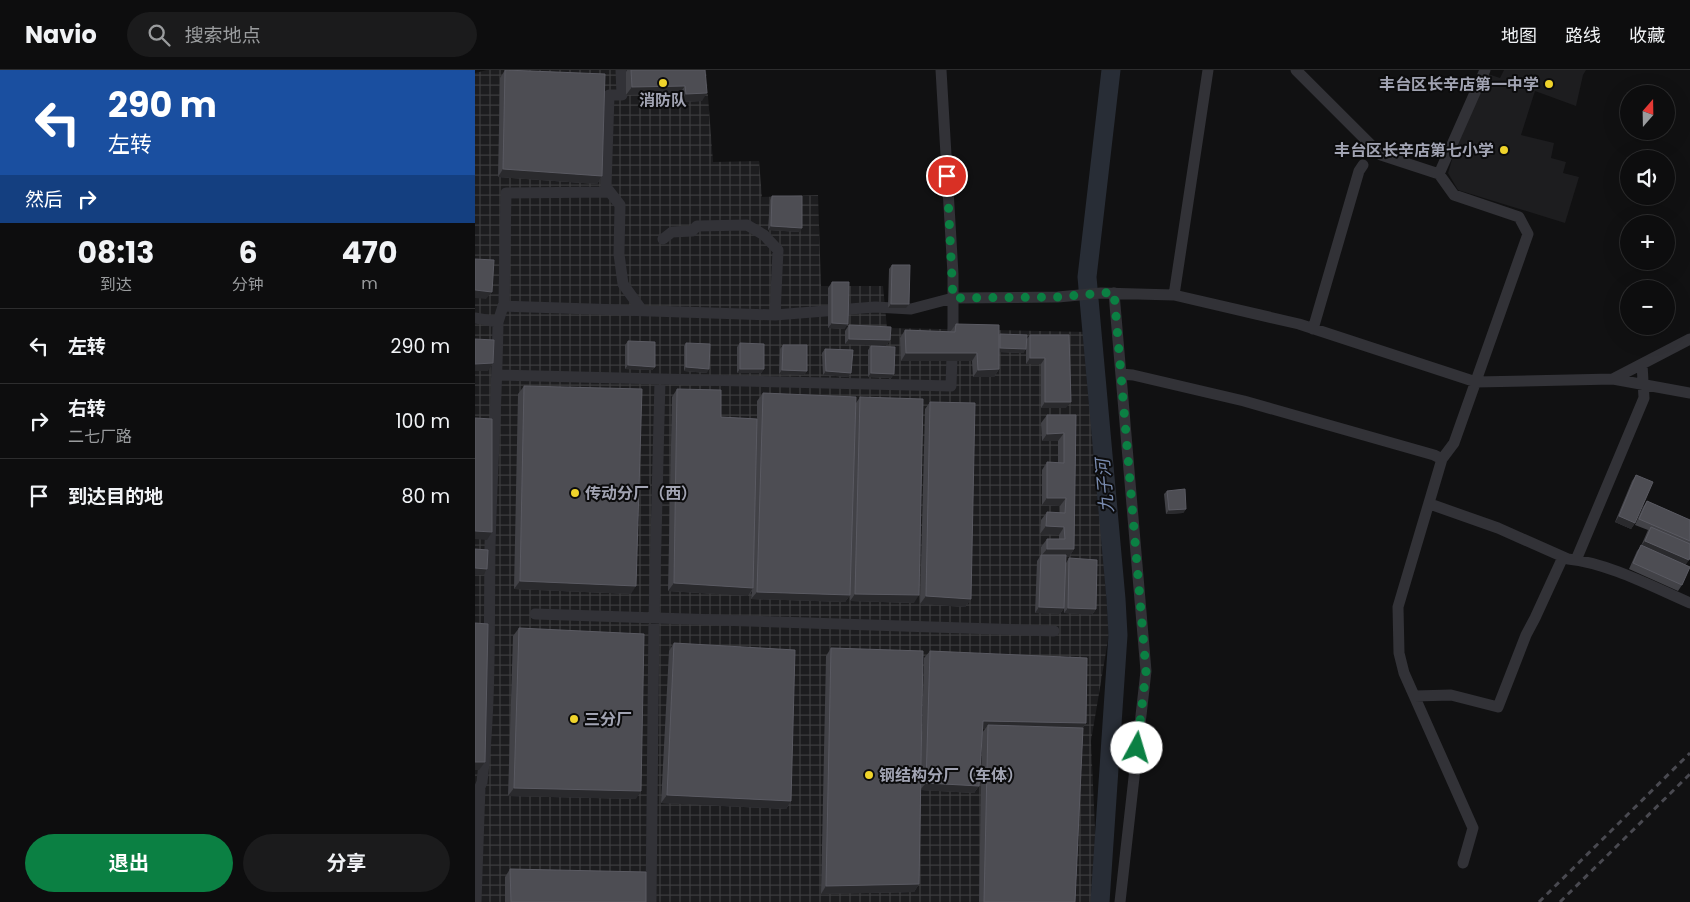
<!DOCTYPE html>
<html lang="zh">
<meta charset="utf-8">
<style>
body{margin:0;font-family:Poppins,"Noto Sans SC",sans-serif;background:#1b1b1c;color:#f1f3f6;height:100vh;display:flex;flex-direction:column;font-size:19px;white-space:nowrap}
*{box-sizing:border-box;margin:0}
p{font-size:16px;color:#9a9c9e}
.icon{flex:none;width:28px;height:28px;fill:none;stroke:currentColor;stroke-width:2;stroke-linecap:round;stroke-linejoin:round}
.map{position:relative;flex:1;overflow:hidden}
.details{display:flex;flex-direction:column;background:#0d0d0e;width:475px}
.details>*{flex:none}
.guide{background:#1a4fa0;color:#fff;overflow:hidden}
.needle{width:32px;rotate:20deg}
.buttons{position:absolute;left:1145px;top:15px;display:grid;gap:10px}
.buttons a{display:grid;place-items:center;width:55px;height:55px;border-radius:50%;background:#0d0d0e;box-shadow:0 5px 20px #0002,0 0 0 1px #2d2d2e;font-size:25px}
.pin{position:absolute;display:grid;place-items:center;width:42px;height:42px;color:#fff;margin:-21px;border:2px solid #fff;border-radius:50%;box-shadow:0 1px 5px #0007}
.me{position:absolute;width:55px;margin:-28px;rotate:6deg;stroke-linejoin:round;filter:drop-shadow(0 0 4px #0008)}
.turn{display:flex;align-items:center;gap:18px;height:105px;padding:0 25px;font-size:22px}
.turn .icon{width:65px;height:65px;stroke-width:2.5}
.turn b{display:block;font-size:35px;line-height:42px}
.then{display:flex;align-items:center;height:48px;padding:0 25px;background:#0003;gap:10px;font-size:19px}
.eta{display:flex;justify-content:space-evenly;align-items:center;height:85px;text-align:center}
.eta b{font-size:30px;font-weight:700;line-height:35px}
.button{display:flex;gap:10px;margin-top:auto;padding:10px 25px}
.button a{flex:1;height:58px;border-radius:30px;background:#0b8043;color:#fff;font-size:20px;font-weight:700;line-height:58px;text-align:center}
.button a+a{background:#1b1b1c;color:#f1f3f6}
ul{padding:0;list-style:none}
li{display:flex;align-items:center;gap:15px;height:75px;padding:0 25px;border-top:1px solid #2d2d2e}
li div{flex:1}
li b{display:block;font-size:19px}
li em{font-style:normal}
header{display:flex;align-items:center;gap:30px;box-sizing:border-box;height:70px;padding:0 25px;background:#0d0d0e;border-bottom:1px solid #2d2d2e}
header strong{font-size:24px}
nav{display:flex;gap:28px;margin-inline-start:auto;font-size:18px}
.search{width:350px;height:45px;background:#1b1b1c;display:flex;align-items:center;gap:12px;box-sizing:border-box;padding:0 18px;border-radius:28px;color:#9a9c9e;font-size:19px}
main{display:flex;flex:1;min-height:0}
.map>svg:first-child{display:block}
</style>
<header>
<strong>Navio</strong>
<div class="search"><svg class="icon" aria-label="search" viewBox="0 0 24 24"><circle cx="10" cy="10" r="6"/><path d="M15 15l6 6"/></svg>搜索地点</div>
<nav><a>地图</a><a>路线</a><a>收藏</a></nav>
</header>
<main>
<section class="details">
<div class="guide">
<div class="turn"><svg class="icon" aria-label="left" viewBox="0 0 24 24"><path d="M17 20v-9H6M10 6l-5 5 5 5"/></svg><div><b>290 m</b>左转</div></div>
<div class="then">然后<svg class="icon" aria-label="right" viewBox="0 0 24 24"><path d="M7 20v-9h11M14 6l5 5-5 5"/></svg></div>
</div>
<div class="eta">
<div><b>08:13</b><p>到达</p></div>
<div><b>6</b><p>分钟</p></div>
<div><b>470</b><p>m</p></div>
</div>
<ul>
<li><svg class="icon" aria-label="left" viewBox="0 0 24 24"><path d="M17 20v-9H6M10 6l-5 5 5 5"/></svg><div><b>左转</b></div><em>290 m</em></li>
<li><svg class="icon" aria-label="right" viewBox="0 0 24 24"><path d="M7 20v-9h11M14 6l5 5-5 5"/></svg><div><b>右转</b><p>二七厂路</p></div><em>100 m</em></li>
<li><svg class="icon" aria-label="arrive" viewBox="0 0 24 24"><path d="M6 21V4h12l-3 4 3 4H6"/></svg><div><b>到达目的地</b></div><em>80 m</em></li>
</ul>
<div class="button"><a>退出</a><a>分享</a></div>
</section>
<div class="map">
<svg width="1215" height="832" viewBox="0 0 1215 832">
<defs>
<pattern id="industrial-grid" width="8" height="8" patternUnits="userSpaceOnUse" patternTransform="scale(1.25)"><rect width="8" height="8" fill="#1d1d1f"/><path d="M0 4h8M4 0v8" fill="none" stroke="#3b3b3d"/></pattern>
</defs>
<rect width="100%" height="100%" fill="#111112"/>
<path fill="#1d1d1f" d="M1029,0H1111L1108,5L1101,36L1060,21L1046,65L1079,73L1076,88L1091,92L1088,103L1104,107L1090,153L983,120L973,103L1004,1L1025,8Z"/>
<path fill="url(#industrial-grid)" d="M12,0H231L238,92L284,91L287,127L343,125L346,216H408L412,258L613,262L634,564L616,671L621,780L617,832H0V3Z"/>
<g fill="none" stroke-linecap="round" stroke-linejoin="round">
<path stroke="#282d36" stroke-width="19" d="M625,832L643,565L641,529L612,207L636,0"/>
<path stroke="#323237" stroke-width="11" d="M146,0L147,25H134L131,117L145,135L144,184L148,214L166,239
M821,0L906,85L964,104L979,125L1044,147L1053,164L979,373L967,389L923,537L924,583L929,603L998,758L988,793
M964,104L1010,0
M188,169L197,162L217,161L222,156L272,155L289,165L303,180L300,245
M639,223L671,601L645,832
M699,225L733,0
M28,236L300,245L400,237L436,239L478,228L583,227L626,223L699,225L824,254L1001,312L1138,309L1215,323
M0,248L23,252
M838,259L884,101L888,95
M646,304L658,305L769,331L959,385L967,389
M22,305L476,316L478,256V204L466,0
M1138,309L1215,269
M955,434L1023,458L1093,489C1133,493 1178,517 1215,533
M1101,490L1169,328L1167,294
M60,544L579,561
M940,626L976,625L1023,637L1051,565L1060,548L1088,487
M1,832L5,717L7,712C16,634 14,555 15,476C17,401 22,327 23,252L29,233L31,123L134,122
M176,832L179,548L185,310"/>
<path stroke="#494950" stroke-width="3" stroke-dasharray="6 5" stroke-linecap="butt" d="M1064,832L1215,683
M1085,832L1215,704"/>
</g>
<path fill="#424247" d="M30,0L127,106L122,114L23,107L25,8Z
M152,0H230L227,31L205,32L204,24L151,25V2Z
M297,126L325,162L293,160L295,130Z
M417,195L431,238H413L414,199Z
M357,212L373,254L369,259L353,258V218Z
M481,254L524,266L525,264L551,270L555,265H594L591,338H566V294H551V275V279L548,283L524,282V299L519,307H498L497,291H426L425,268L430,260L475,262Z
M374,255L415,270L411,276L370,274V261Z
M153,271L180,297L177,300L150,299V275Z
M211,273L232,303L209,301V276Z
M265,273L289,299L286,303H262V277Z
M308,275L332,301L329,305L304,304L305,279Z
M396,276L419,304L416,308L393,307V280Z
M350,279L376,303L373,307L348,305L347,283Z
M49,316L156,524L39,519L43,324Z
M202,319L246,347L282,349V331L288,323L381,333L385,327L439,533L375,531V525L370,532L276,529L277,521L273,526L193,521L197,327Z
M455,332L496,529L490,537L445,534L450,339Z
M572,345H601L599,479L594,487H591V493L594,488L621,539L617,545L589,543V528V538L585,544L560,543L562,491L566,485V477L572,469H584V465L565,464L566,450L572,442L585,443V436L567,435V400L572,392L583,393V371H567L566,353Z
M1161,405L1160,453L1156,459L1140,452L1157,411Z
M692,421L711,439L708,443L691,444L689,424Z
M1172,431L1215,450V487L1210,495L1207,515L1203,521L1154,499L1162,481L1166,476L1173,460L1160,455L1168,437Z
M44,558L161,729L33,726L38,566Z
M199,573L316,731L311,739L186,733L194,581Z
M356,578L446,701L449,588L455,581L611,653L608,658L600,832H504L507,663L510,659H507L504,716L499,723L446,720L444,814L439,822L346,824L351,586Z
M35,799L171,832H30V807Z"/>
<path fill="#2a2a2d" d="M210,16L204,24L151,25L157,17Z
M232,23L227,31L205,32L211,24Z
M28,99L127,106L122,114L23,107Z
M296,156L327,158L325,162L293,160Z
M0,220L17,222L11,229L0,228Z
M416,234H434L431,238H413Z
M357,253L373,254L369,259L353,258Z
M374,269L415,270L411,276L370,274Z
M525,278L551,279L548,283L522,282Z
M431,283H502L497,291H426Z
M555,288H570L566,294H551Z
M18,293L13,301H0V294Z
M153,295L180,297L177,300L150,299Z
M211,297L234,299L232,303L209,301Z
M265,299H289L286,303H262Z
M524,299L519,307H498L503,300Z
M307,300L332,301L329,305L304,304Z
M351,301L376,303L373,307L348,305Z
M396,303L419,304L416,308L393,307Z
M570,332H596L591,338H566Z
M589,363L583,371H567L572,364Z
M572,428H591L585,436L567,435Z
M711,439L708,443L691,444L694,440Z
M1144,446L1160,453L1156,459L1140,452Z
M571,456L589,457L584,465L565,464Z
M0,461L17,462L12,470L0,469Z
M1170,471L1214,490L1210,496L1165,477Z
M572,479H599L594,487L566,486Z
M0,498L12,499L8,505H0Z
M45,511L161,516L156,524L39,519Z
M199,513L278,518L273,526L193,521Z
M282,522L375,525L370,532L276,529Z
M380,524L444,525L439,533L375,531Z
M451,526L496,529L490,537L445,534Z
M564,537L589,538L585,544L560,543Z
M593,538L621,539L617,545L589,543Z
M508,651L611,653L606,661L513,655L510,659H502Z
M0,692H10L4,700H0Z
M451,713L504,716L499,723L445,720Z
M39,718L166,721L161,729L33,726Z
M192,725L316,731L311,739L186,733Z
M444,814L439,822L346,824L351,816Z"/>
<path fill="#4d4d53" stroke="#5a5a62" d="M30,0L130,4L127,106L28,99Z
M156,0H230L232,23L211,24L210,16L157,17Z
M297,126H327V158L296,156Z
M0,189L19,190L17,222L0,220Z
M417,195H435L434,234H416Z
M357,212H374L373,254L357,253Z
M481,254L524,255V299L503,300L502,283H431L430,260L480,262Z
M374,255L416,257L415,270L374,269Z
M525,264L552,265L551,279L525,278Z
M555,265H594L596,332H570V288H555Z
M0,269L19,270L18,293L0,294Z
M153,271L180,272V297L153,295Z
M211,273L235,274L234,299L211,297Z
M265,273L289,274V299H265Z
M308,275H332V301L307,300Z
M396,276L420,277L419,304L396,303Z
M350,279L378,280L376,303L351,301Z
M49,316L167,319L161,516L45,511Z
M202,319L246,320V347L282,349L278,518L199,513Z
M288,323L381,327L375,525L282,522Z
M385,327L448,329L444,525L380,524Z
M455,332L500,333L496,529L451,526Z
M572,345H601L599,479H572V469H590L589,457L571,456L572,442L590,443L591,428H572V392L589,393V363L572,364Z
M0,348L17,349V462L0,461Z
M1161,405L1178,412L1160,453L1144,446Z
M710,419L711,439L694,440L692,421Z
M1172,431L1215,450V471L1164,449Z
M1176,457L1215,474V487L1214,490L1170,471Z
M1166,475L1215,497L1207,515L1158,493Z
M0,479L13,480L12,499L0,498Z
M566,485H591L589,538L564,537Z
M594,488L622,490L621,539L593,538Z
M0,553L13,554L10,692H0Z
M44,558L169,564L166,721L39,718Z
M199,573L320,580L316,731L192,725Z
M356,578L448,581L444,814L351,816Z
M455,581L612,588L611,653L508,651L504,716L451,713Z
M513,655L608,658L600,832H509Z
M35,799L171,802V832H36Z"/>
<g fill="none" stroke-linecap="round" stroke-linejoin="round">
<path stroke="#0b8043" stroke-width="9" stroke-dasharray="0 16.2" d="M472,106L478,228L583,227L639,222L671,601L662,678"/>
</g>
<g fill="#f0d42b" stroke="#0c0c0d" stroke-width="2">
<circle cx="188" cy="13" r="5"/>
<circle cx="1074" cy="14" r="5"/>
<circle cx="1029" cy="80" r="5"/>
<circle cx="100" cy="423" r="5"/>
<circle cx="99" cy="649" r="5"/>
<circle cx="394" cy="705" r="5"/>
</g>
<g text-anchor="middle" stroke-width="4" stroke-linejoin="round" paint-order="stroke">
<g font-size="16" font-weight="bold" fill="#a2a4b3" stroke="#0c0c0d" text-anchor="start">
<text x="1064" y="20" text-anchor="end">丰台区长辛店第一中学</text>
<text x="188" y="36" text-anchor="middle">消防队</text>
<text x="1019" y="86" text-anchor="end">丰台区长辛店第七小学</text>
<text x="110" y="429">传动分厂（西）</text>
<text x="109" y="655">三分厂</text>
<text x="404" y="711">钢结构分厂（车体）</text>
</g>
<g font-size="18" font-style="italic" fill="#798baf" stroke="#0c0c0d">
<text transform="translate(630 416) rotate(-95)" y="6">九子河</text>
</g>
</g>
</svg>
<div class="buttons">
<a><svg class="needle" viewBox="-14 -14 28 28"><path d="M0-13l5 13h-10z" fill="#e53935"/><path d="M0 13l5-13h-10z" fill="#9a9c9e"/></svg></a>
<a><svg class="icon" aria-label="sound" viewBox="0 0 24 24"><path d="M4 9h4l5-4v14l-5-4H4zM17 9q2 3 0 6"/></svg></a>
<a>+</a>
<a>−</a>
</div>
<div class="pin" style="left:472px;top:106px;background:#d93025"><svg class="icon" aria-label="arrive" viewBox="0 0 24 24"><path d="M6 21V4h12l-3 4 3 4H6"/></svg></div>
<svg class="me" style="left:662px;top:678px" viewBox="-20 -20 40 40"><circle r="19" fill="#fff"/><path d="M0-13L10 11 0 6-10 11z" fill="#0b8043"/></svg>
</div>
</main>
